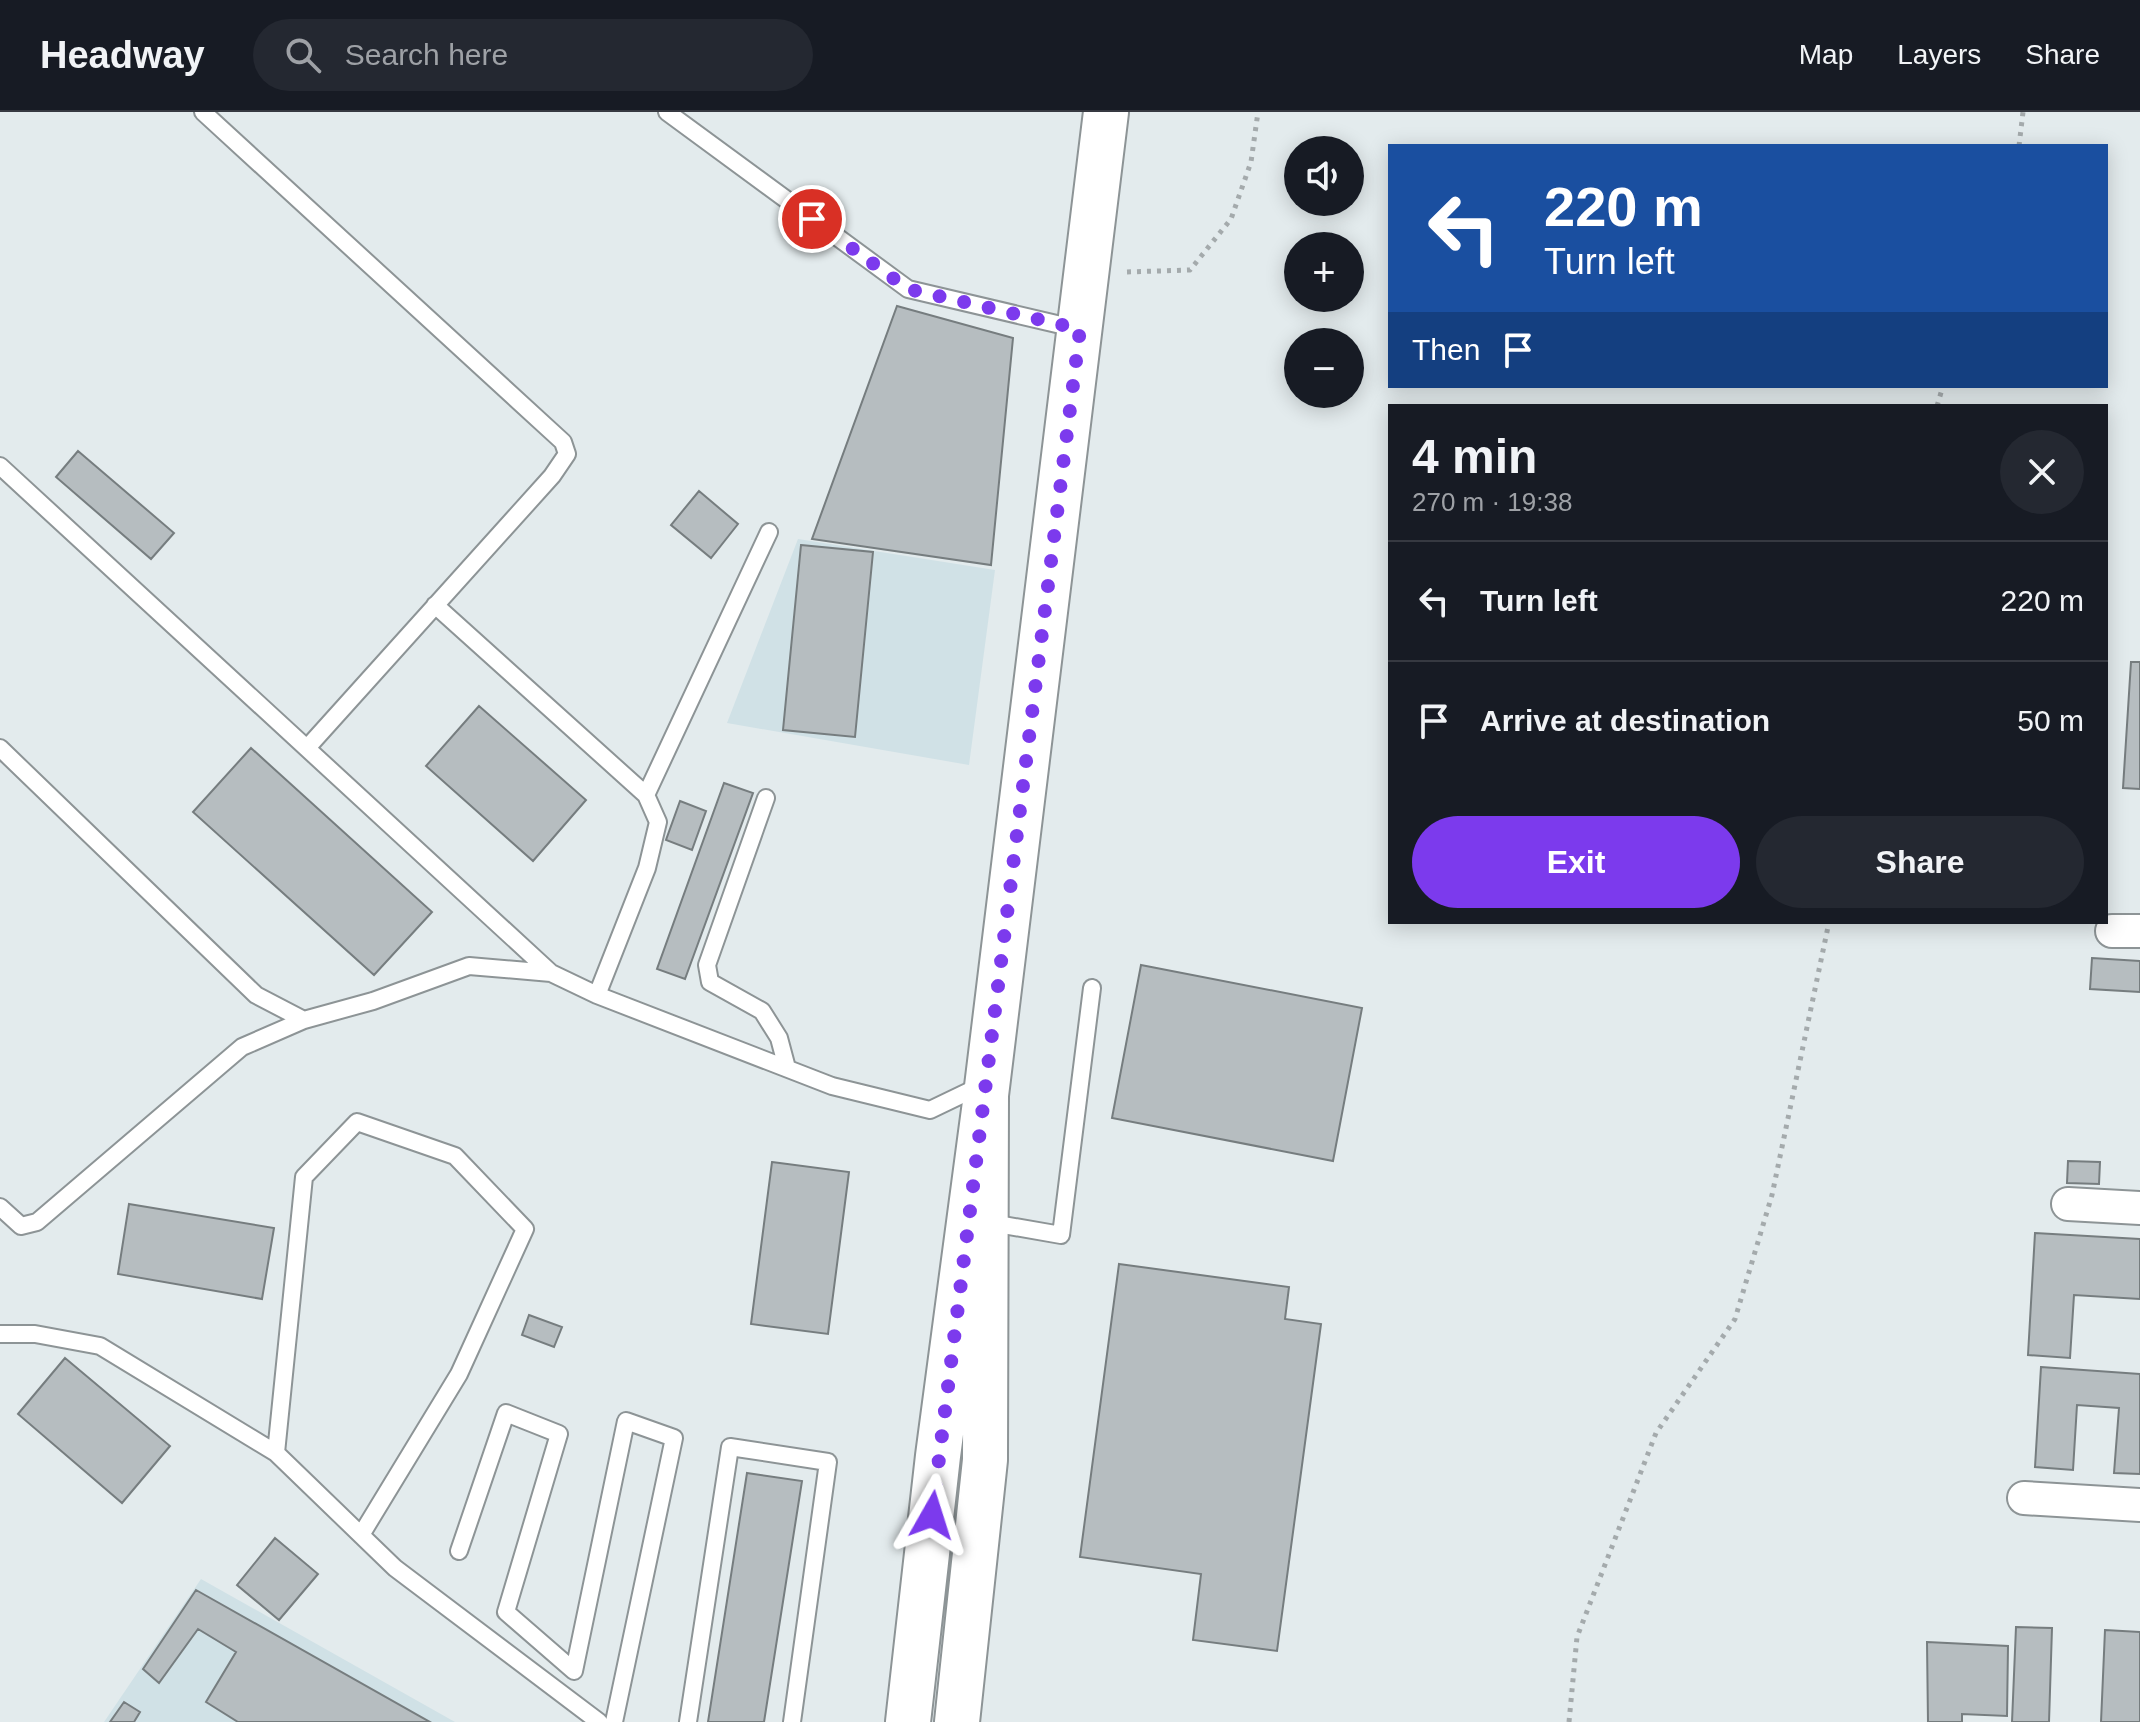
<!DOCTYPE html>
<meta charset="utf-8">
<style>
body{margin:0;font-family:Arial,sans-serif;background:#242831;color:#f1f3f6;height:100vh;display:flex;flex-direction:column;font-size:30px;white-space:nowrap}
*{box-sizing:border-box;margin:0}
p{font-size:26px;color:#9ea1a6}
.icon{flex:none;width:44px;height:44px;fill:none;stroke:currentColor;stroke-width:2;stroke-linecap:round;stroke-linejoin:round}
.map{position:relative;flex:1;overflow:hidden}
.sheet{position:absolute;left:1388px;top:292px;width:720px;height:520px;display:flex;flex-direction:column;background:#171b24;border-radius:0px;box-shadow:0 4px 20px #0003}
.sheet>*{flex:none}
.guide{position:absolute;left:1388px;top:32px;width:720px;height:244px;border-radius:0px;box-shadow:0 4px 20px #0003;background:#1a4fa0;color:#fff;overflow:hidden}
.fabs{position:absolute;left:1284px;top:24px;display:grid;gap:16px}
.fabs a{display:grid;place-items:center;width:80px;height:80px;border-radius:50%;background:#171b24;box-shadow:0 4px 20px #0003;font-size:40px}
.pin{position:absolute;display:grid;place-items:center;width:68px;height:68px;color:#fff;margin:-34px;border:4px solid #fff;border-radius:50%;box-shadow:0 2px 8px #0007}
.me{position:absolute;width:88px;margin:-44px;rotate:6deg;stroke-linejoin:round;filter:drop-shadow(0 0 6px #0008)}
.turn{display:flex;align-items:center;gap:28px;height:168px;padding:0 24px;font-size:36px}
.turn .icon{width:104px;height:104px;stroke-width:2.5}
.turn b{display:block;font-size:56px;line-height:68px}
.then{display:flex;align-items:center;height:76px;padding:0 24px;background:#0003;gap:16px;font-size:30px}
.round{display:grid;place-items:center;flex:none;width:84px;height:84px;border-radius:42px;background:#242831}
.overview{display:flex;align-items:center;justify-content:space-between;height:136px;padding:0 24px}
h1{font-size:48px;font-weight:800;line-height:60px}
.primary-button{display:flex;gap:16px;margin-top:auto;padding:16px 24px}
.primary-button a{flex:1;height:92px;border-radius:48px;background:#7c3aed;color:#fff;font-size:32px;font-weight:800;line-height:92px;text-align:center}
.primary-button a+a{background:#242831;color:#f1f3f6}
ul{padding:0;list-style:none}
li{display:flex;align-items:center;gap:24px;height:120px;padding:0 24px;border-top:2px solid #363941}
li div{flex:1}
li b{display:block;font-size:30px}
li em{font-style:normal}
header{display:flex;align-items:center;gap:48px;box-sizing:border-box;height:112px;padding:0 40px;background:#171b24;border-bottom:2px solid #363941}
header strong{font-size:38px}
nav{display:flex;gap:44px;margin-inline-start:auto;font-size:28px}
.search{width:560px;height:72px;background:#242831;display:flex;align-items:center;gap:20px;box-sizing:border-box;padding:0 28px;border-radius:44px;color:#9ea1a6;font-size:30px}
.map>svg:first-child{display:block}
</style>
<header>
<strong>Headway</strong>
<div class="search"><svg class="icon" aria-label="search" viewBox="0 0 24 24"><circle cx="10" cy="10" r="6"/><path d="M15 15l6 6"/></svg>Search here</div>
<nav><a>Map</a><a>Layers</a><a>Share</a></nav>
</header>
<div class="map">
<svg width="2140" height="1610" viewBox="0 0 2140 1610">
<rect width="100%" height="100%" fill="#e3ebed"/>
<path fill="#d0e1e6" d="M798,427L995,458L969,653L727,611Z
M201,1467L455,1610H104Z"/>
<path fill="#b6bdc0" stroke="#767d7f" stroke-width="2" d="M897,194L1013,226L991,453L812,427Z
M78,339L174,421L151,447L56,365Z
M699,379L738,412L711,446L671,413Z
M801,433L873,440L855,625L783,618Z
M2131,550H2140V677L2123,676Z
M479,594L586,688L533,749L426,654Z
M251,636L432,800L374,863L193,700Z
M724,671L753,681L685,867L657,857Z
M680,689L706,699L692,738L666,728Z
M2092,846L2140,849V880L2090,877Z
M1141,853L1362,896L1333,1049L1112,1006Z
M2068,1049L2100,1050L2099,1072L2067,1071Z
M772,1050L849,1060L828,1222L751,1212Z
M129,1092L274,1116L262,1187L118,1162Z
M2035,1121L2140,1127V1187L2074,1183L2070,1246L2028,1243Z
M1119,1152L1289,1175L1285,1207L1321,1212L1277,1539L1193,1528L1201,1462L1080,1445Z
M529,1203L562,1215L554,1235L522,1223Z
M65,1246L170,1334L122,1391L18,1302Z
M2041,1255L2140,1262V1362L2114,1361L2119,1296L2077,1293L2073,1358L2035,1355Z
M747,1361L802,1369L764,1610H708Z
M275,1426L318,1462L279,1508L237,1473Z
M196,1478L430,1610H238L206,1590L236,1540L198,1517L159,1571L143,1557Z
M2016,1515L2052,1516L2049,1610H2012Z
M2105,1518L2140,1520V1610H2101Z
M1927,1530L2008,1534L2007,1604L1962,1602V1610H1928Z
M124,1590L140,1600L134,1610H110Z"/>
<g fill="none" stroke-linecap="round" stroke-linejoin="round">
<defs>
<path id="lane" d="M203,0L563,330L567,342L552,364L307,636
M667,0L908,177L1078,217
M0,354L551,861L597,883L832,974L930,998L982,973
M435,493L646,683L658,710L647,756L597,883
M0,636L256,883L304,908
M646,683L769,420
M766,686L707,853L710,870L762,899L779,926L787,956
M0,1095L21,1114L37,1110L242,935L304,908L373,889L469,854L551,861
M986,1110L1061,1123L1092,876
M0,1222H35L100,1234L276,1341
M361,1423L459,1262L525,1117L455,1044L357,1010L304,1065L276,1341L395,1456L599,1610
M459,1439L506,1301L559,1322L506,1500L574,1559L626,1309L674,1326L614,1610
M688,1610L730,1335L828,1350L792,1610"/>
<path id="street" d="M2112,819H2140
M2068,1092L2140,1096
M2024,1386L2140,1393"/>
<path id="primary" d="M986,983L1106,0
M908,1610L938,1344L986,983L985,1348L957,1610"/>
</defs>
<use href="#lane" stroke="#8d9496" stroke-width="20"/>
<use href="#street" stroke="#8d9496" stroke-width="36"/>
<use href="#primary" stroke="#8d9496" stroke-width="48"/>
<path stroke="#a4aaac" stroke-width="5" stroke-dasharray="4 6" stroke-linecap="butt" d="M2019,34L2023,0
M1127,160L1190,158L1231,107L1251,50L1258,0
M1937,294L1943,274
M1569,1610L1577,1525L1656,1321L1735,1207L1772,1083L1829,810"/>
<use href="#lane" stroke="#fff" stroke-width="16"/>
<use href="#street" stroke="#fff" stroke-width="32"/>
<use href="#primary" stroke="#fff" stroke-width="44"/>
</g>
<g fill="none" stroke-linecap="round" stroke-linejoin="round">
<path stroke="#7c3aed" stroke-width="14" stroke-dasharray="0 25.2" d="M812,107L908,177L1080,217L932,1403"/>
</g>
</svg>
<div class="fabs">
<a><svg class="icon" aria-label="sound" viewBox="0 0 24 24"><path d="M4 9h4l5-4v14l-5-4H4zM17 9q2 3 0 6"/></svg></a>
<a>+</a>
<a>−</a>
</div>
<div class="pin" style="left:812px;top:107px;background:#d93025"><svg class="icon" aria-label="arrive" viewBox="0 0 24 24"><path d="M6 21V4h12l-3 4 3 4H6"/></svg></div>
<svg class="me" style="left:932px;top:1403px" viewBox="-20 -20 40 40"><path d="M0-17L14 15 0 8-14 15z" fill="#7c3aed" stroke="#fff" stroke-width="4"/></svg>
<div class="guide">
<div class="turn"><svg class="icon" aria-label="left" viewBox="0 0 24 24"><path d="M17 20v-9H6M10 6l-5 5 5 5"/></svg><div><b>220 m</b>Turn left</div></div>
<div class="then">Then<svg class="icon" aria-label="arrive" viewBox="0 0 24 24"><path d="M6 21V4h12l-3 4 3 4H6"/></svg></div>
</div>
<section class="sheet">
<div class="overview"><div><h1>4 min</h1><p>270 m · 19:38</p></div><a class="round"><svg class="icon" aria-label="close" viewBox="0 0 24 24"><path d="M6 6l12 12M18 6L6 18"/></svg></a></div>
<ul>
<li><svg class="icon" aria-label="left" viewBox="0 0 24 24"><path d="M17 20v-9H6M10 6l-5 5 5 5"/></svg><div><b>Turn left</b></div><em>220 m</em></li>
<li><svg class="icon" aria-label="arrive" viewBox="0 0 24 24"><path d="M6 21V4h12l-3 4 3 4H6"/></svg><div><b>Arrive at destination</b></div><em>50 m</em></li>
</ul>
<div class="primary-button"><a>Exit</a><a>Share</a></div>
</section>
</div>
